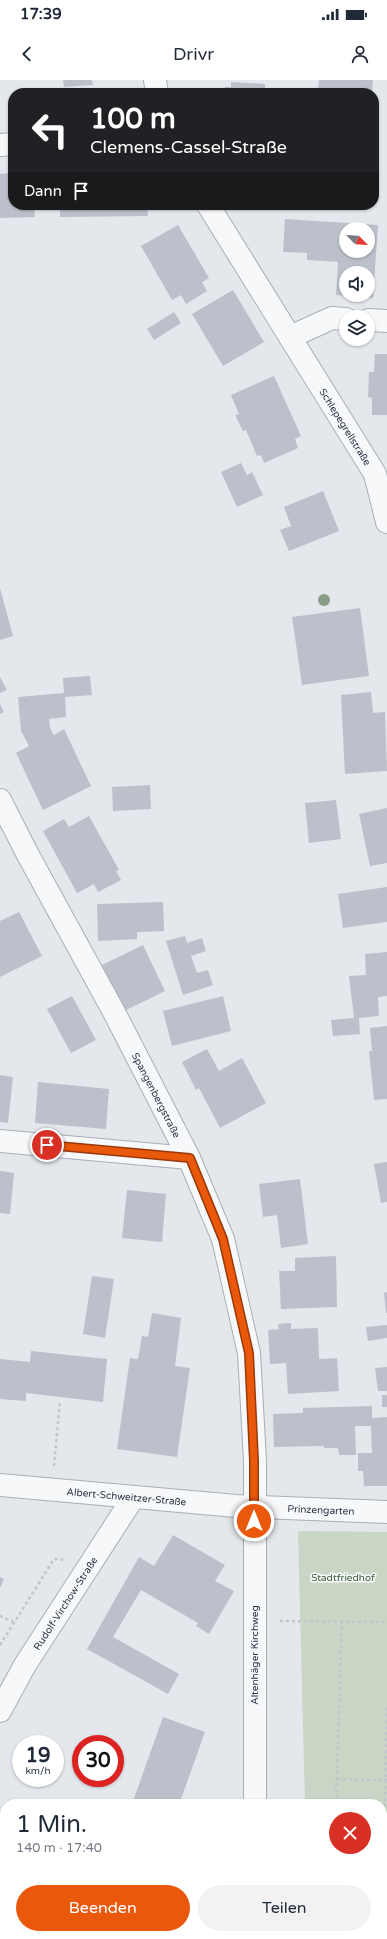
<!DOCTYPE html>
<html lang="de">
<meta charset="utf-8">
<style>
body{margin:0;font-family:"Varela Round",sans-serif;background:#f2f2f3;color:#1f2937;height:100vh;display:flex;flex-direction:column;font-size:15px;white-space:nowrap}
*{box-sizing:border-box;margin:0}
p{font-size:13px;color:#747a83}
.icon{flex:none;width:22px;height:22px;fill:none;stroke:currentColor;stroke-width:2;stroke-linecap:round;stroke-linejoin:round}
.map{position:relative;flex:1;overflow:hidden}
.side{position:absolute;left:0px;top:1719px;width:387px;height:140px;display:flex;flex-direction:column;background:#fff;border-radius:16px 16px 0 0;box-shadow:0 1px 3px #0004}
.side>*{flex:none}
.top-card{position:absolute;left:8px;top:8px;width:371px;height:122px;border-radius:16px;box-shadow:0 1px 3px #0004;background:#202124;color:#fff;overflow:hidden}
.needle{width:26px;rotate:114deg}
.tools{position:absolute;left:339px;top:142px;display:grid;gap:8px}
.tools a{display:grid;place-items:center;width:36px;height:36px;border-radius:50%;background:#fff;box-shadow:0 1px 3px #0004;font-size:20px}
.speed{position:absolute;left:12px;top:1655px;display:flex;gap:8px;font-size:20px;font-weight:700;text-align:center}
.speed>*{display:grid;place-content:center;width:52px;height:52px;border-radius:50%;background:#fff;box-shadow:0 1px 3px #0004;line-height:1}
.speed small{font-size:10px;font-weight:400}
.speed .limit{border:6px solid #d22;background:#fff;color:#111}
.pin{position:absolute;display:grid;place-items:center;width:34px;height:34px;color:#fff;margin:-17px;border:2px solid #fff;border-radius:50%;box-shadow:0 1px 4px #0007}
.me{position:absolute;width:44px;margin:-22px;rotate:0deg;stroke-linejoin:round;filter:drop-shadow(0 0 3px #0008)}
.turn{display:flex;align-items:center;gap:14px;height:84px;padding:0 16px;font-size:18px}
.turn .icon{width:52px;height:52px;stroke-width:2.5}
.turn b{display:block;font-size:28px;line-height:34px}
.then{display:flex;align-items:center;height:38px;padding:0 16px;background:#0003;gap:8px;font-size:15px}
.round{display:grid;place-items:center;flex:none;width:42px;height:42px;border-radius:21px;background:#f2f2f3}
.overview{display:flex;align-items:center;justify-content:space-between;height:68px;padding:0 16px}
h1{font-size:24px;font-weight:600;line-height:30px}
.button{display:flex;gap:8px;margin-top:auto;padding:8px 16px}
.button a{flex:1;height:46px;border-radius:24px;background:#ea580c;color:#fff;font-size:16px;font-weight:600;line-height:46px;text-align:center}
.button a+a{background:#f2f2f3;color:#1f2937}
.status{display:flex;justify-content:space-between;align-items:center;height:28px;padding:0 20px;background:#fff;direction:ltr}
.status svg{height:11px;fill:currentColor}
header{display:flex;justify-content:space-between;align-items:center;height:52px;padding:0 16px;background:#fff;font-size:18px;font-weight:600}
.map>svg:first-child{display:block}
</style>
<div class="status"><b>17:39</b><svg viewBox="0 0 49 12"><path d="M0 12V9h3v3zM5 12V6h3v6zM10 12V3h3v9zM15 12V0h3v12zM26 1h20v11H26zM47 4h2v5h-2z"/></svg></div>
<header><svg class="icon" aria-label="back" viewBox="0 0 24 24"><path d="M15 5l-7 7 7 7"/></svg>Drivr<svg class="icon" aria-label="person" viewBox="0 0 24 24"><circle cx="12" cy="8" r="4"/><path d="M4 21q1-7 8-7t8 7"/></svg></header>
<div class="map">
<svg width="387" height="1859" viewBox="0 0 387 1859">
<rect width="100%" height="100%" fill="#e4e7ec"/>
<path fill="#c9d6c5" d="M298,1451L387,1452V1859H308V1854H382V1724H305Z"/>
<path fill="#bbc0ca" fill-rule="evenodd" d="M63,0H92L93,5L64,7Z
M319,0H373L372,13H318Z
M231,2L265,4V13H224L225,7H231Z
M13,93V125H34L35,137L0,138V94Z
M60,125H147L148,136L60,137Z
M285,139L378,145L373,218L350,216L368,215V193H346V216L336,215L338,182L307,180V173L283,172ZM346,149H368V171H346Z
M178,145L209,198L202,202L207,211L186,224L181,215L172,220L141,166Z
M233,210L264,262L223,286L192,234Z
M174,232L181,243L154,260L147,249Z
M375,274H387V335H372V318L368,317L369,292H374Z
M274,296L301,356L295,359L298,368L264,383L261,375L257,376L246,350L243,351L235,335L239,334L231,315Z
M241,383L247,395L252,392L263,415L237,427L221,392Z
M323,411L339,451L289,471L280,450L291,446L284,427Z
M0,508L13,556L0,560Z
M360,528L369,596L302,605L292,537Z
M90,596L92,615L65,617L66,637L49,639L50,648L54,655L64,649L91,706L43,730L16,673L29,666L21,651L18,617L64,613L63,598Z
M0,597L7,610L0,613Z
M371,612L373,633L385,632L387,691L345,694L341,615Z
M0,624L4,632L0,634Z
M150,705L151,729L113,731L112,707Z
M336,720L341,759L309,763L305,723Z
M387,728V783L370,786L359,734Z
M89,736L119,790L116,791L121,800L98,812L94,804L77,813L43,751L64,739L69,747Z
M387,807V842L343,848L338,814Z
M163,822L164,851L137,852V859L98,861L97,824Z
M19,832L42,876L0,897V841Z
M185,856L187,863L202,858L206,871L191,876L197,893L208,890L213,905L183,915L166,861Z
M143,865L165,911L124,931L102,885Z
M387,872V916L378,917L379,936L359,938L360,954L333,956L331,940L354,938L349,896L366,895L365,874Z
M72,916L96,960L71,973L47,929Z
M223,916L231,951L172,966L163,931Z
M387,946V1019L374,1020L369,971H372L370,948Z
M207,969L219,991L242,978L266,1023L220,1048L199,1008L196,1010L182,982Z
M0,995L13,997L8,1043L0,1042Z
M38,1002L109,1009L106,1049L35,1043Z
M387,1082V1122L381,1123L374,1084Z
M0,1091L14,1093L10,1134L0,1133Z
M300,1099L308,1164L281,1168L277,1135L263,1137L259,1104Z
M127,1110L166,1114L162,1162L122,1158Z
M336,1176L337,1227L281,1229L279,1191H295V1178Z
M92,1196L114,1199L105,1258L83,1254Z
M387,1212V1233H386L384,1213Z
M152,1233L181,1238L175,1286L190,1288L177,1377L117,1369L130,1278L138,1279L142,1256L148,1257Z
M291,1243V1249L318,1248L319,1279L337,1278L339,1311L288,1314L286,1283L270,1284L268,1250L279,1249L278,1244Z
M387,1245V1258L368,1261L366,1247Z
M31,1271L107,1279L103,1322L26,1313V1321L0,1319V1279L30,1282Z
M387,1287V1311H378L375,1288Z
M382,1315H387V1327H382Z
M372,1326V1338L387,1337V1406H364L363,1391H358V1373H372L371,1346H355L356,1375H339L338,1368H324V1366L274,1367L273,1334L303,1333V1328Z
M173,1455L225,1485L215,1501L234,1511L209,1554L196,1546L198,1543L141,1510L113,1557L179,1594L168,1614L87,1569L139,1477L154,1486Z
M0,1497L4,1499L0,1508Z
M163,1637L205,1652L181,1719L180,1724H132Z
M2,1819L5,1820V1854H85L83,1859H0V1824Z
M165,1854H212L210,1859H163Z"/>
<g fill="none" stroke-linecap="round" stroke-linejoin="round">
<defs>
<g id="minor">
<path d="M155,0L157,13"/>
<path d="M0,65L13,64"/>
<path id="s1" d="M208,125L375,394L387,442"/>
<path d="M368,240L387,241"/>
<path d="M290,257L332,238L346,239"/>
<path id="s2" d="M0,720L28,775L114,932L189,1078L223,1159L249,1273L255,1381V1724"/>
<path d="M0,1061L189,1078"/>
<path id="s3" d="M0,1631L25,1585L133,1418"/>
<path d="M256,1854L257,1859"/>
</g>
<g id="tertiary">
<path id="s4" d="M0,1405L236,1426L387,1432"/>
</g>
</defs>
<use href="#minor" stroke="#a9aeb7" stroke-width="24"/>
<use href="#tertiary" stroke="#a9aeb7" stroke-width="24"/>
<path stroke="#c2c5cb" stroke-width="2.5" stroke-dasharray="3 3" stroke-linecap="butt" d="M54,1386L60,1321
M0,1536L14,1542
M280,1541L387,1542
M0,1565L54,1479L65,1480
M337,1699L387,1700
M336,1724L342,1541
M0,1746L5,1748
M382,1859L387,1627"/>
<use href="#minor" stroke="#f7f8fa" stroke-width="22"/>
<use href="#tertiary" stroke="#f7f8fa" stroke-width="22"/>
</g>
<circle fill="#899d89" cx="324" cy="520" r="6"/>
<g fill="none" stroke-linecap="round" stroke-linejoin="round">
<defs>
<path id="route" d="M47,1065L190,1078L223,1159L249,1273L254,1381V1441"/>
</defs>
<use href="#route" stroke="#983908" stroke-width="10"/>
<use href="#route" stroke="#ea580c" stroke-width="7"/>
</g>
<g text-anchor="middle" stroke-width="3.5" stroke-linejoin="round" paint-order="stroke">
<g font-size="10" fill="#2b3445" stroke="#f4f6f9">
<text dy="4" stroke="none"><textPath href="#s1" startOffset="261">Schlepegrellstraße</textPath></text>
<text dy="4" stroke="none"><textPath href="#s2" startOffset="334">Spangenbergstraße</textPath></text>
<text dy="4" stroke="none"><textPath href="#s4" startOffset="127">Albert-Schweitzer-Straße</textPath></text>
<text dy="4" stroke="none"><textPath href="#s4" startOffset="322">Prinzengarten</textPath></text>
<text dy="4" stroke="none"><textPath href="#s3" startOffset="126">Rudolf-Virchow-Straße</textPath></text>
<text transform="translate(254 1575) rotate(-90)" y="4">Altenhäger Kirchweg</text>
</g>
<g font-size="10" fill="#3f6138" stroke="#f4f6f9">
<text x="343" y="1501">Stadtfriedhof</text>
</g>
</g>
</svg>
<div class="tools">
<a><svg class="needle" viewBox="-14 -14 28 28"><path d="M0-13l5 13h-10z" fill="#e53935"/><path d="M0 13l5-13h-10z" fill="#747a83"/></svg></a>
<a><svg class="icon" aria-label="sound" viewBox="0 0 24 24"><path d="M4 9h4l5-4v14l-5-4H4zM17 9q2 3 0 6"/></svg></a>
<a><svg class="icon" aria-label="layers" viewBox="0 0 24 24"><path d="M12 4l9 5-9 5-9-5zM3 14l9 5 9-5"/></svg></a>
</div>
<div class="speed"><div>19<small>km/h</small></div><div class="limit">30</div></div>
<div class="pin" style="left:47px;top:1065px;background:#d93025"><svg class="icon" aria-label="arrive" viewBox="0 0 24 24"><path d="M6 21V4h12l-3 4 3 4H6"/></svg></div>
<svg class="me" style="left:254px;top:1441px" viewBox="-20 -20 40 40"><circle r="17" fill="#ea580c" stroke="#fff" stroke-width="3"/><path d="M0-11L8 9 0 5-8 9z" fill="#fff"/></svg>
<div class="top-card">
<div class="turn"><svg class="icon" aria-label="left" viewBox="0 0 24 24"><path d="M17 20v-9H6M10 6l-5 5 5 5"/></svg><div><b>100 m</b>Clemens-Cassel-Straße</div></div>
<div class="then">Dann<svg class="icon" aria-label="arrive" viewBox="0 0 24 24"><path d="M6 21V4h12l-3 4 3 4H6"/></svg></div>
</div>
<section class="side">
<div class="overview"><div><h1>1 Min.</h1><p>140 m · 17:40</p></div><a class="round" style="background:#d93025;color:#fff"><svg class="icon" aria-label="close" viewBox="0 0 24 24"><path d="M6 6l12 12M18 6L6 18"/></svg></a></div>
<div class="button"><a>Beenden</a><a>Teilen</a></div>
</section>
</div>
